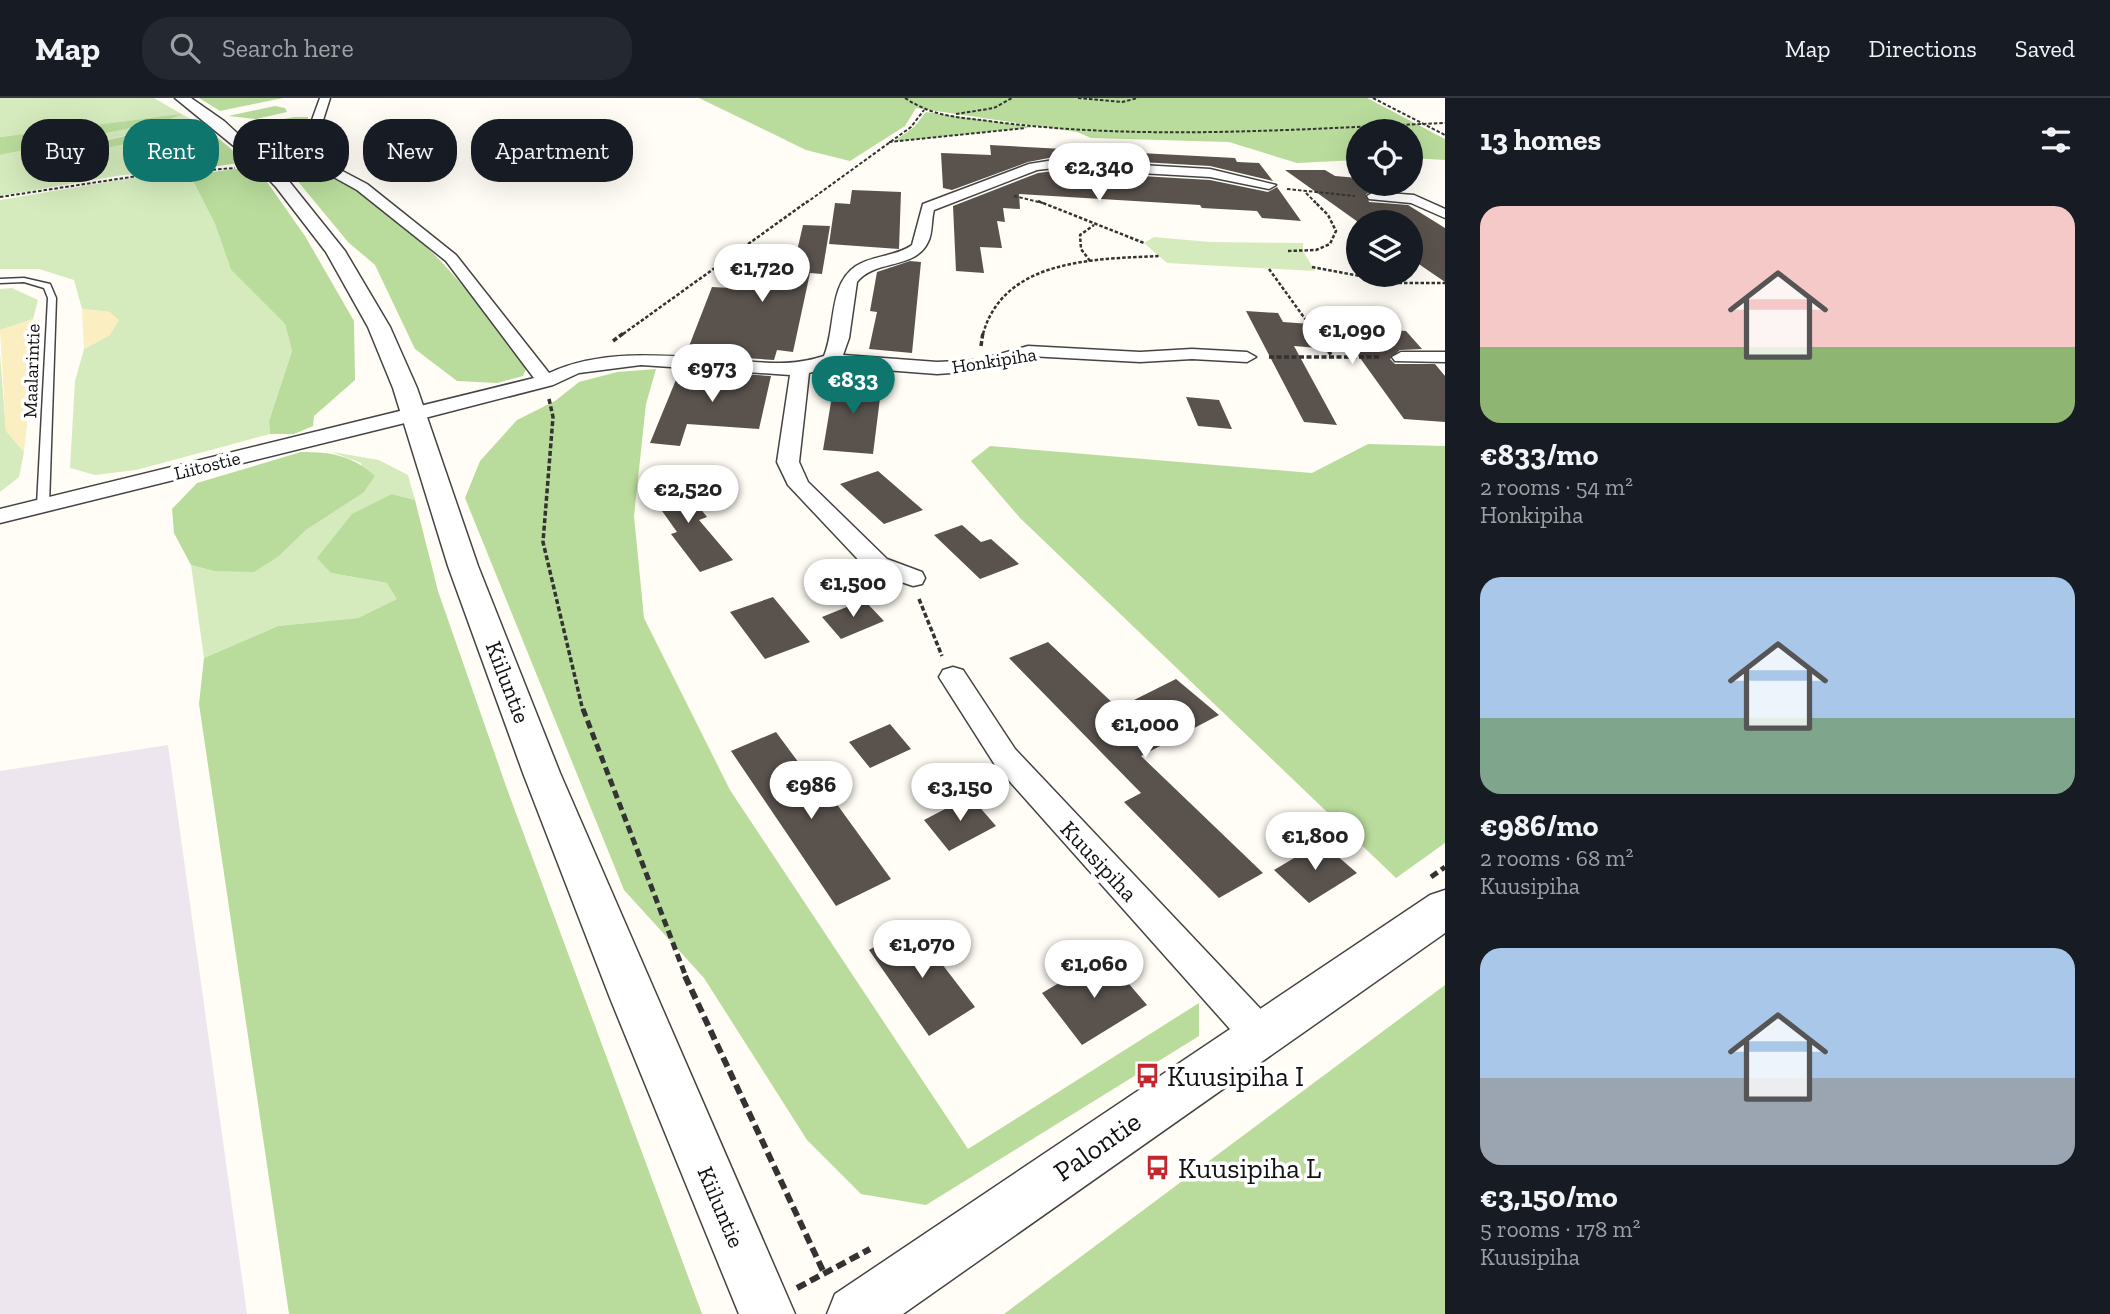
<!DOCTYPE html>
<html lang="en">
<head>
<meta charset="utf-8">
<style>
	body { margin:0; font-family:"Zilla Slab",serif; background:#242831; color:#f1f3f6; height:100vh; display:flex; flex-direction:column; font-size:26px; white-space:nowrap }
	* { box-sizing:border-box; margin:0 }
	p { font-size:23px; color:#9ea1a6 }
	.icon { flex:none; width:38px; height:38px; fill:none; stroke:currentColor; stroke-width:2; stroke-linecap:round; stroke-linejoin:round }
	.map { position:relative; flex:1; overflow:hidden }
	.details { display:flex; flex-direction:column; background:#171b24; width:665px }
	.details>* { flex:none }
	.guide { position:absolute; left:21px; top:21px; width:665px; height:63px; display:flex; gap:14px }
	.fabs { position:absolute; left:1346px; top:21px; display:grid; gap:14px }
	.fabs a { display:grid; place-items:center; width:77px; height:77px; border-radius:50%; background:#171b24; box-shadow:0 7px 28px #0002; font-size:35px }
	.price { position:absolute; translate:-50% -60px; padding:0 16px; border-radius:24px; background:#fff; color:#222; font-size:23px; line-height:46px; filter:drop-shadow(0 2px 4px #0008) }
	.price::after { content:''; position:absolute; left:50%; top:42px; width:21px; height:16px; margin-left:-10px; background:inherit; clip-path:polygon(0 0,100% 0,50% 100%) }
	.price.current { background:#0f766e; color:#fff }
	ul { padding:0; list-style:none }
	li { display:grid; align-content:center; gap:14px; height:371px; padding:0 35px }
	li span { display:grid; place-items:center; height:217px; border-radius:21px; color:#555 }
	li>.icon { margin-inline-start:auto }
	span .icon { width:126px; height:126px; fill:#fffc; stroke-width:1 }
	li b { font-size:30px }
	h2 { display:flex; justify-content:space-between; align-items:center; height:84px; padding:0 35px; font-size:30px }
	.pill { padding:0 24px; border-radius:28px; background:#171b24; box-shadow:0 7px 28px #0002; font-size:24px; line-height:63px }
	.pill.current { background:#0f766e; color:#fff }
	header { display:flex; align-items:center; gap:42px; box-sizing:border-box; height:98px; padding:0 35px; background:#171b24; border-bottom:2px solid #363941 }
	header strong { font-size:33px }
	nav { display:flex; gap:38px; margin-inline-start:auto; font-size:24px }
	.search { width:490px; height:63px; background:#242831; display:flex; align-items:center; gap:18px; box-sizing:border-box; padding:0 24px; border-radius:28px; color:#9ea1a6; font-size:26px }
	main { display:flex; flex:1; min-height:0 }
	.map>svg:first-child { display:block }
</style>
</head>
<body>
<header>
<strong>Map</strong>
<div class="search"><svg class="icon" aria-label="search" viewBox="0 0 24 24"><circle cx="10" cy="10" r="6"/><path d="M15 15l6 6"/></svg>Search here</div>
<nav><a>Map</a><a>Directions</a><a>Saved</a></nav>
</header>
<main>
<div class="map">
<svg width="1445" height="1216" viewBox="0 0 1445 1216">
	<rect width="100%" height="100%" fill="#fffdf5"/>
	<path fill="#eee6ef" d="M168,647L247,1216H0V673Z"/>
	<path fill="#d5ebbd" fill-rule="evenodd" d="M0,0H154L209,32L180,36L161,44L190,72L122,77L0,98V57L165,23L178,17L0,39ZM182,28L175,34L71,51L134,35Z
		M196,74L190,77L215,126L231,172L285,226L292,253L269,323L270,336L136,372L95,377L70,370L75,283L84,251L110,237V214L82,211L74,182L39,171H0V102L143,78Z
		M1154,139L1210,144L1303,145V153L1315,173L1167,165L1144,145Z
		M12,190L38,202L33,221L0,232V191Z
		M0,256L6,333L24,354L19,379L0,394Z
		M332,354L379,362L408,377L415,402L392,396L331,475L387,485L398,501L358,520L278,528L204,560L191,467L214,473L279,458L306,432L363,395L361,365Z"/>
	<path fill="#b9dc9c" d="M199,0H283L220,13Z
		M699,0H1367L1445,41V62L1411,60L1410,33H1358V62L1297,65L1229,44L1091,40L1077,34L916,10L905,28L850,63L806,52Z
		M275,8L285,10L287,14L256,21L228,18Z
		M926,14L1035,29L893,44L914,29Z
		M182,16L165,23L0,57V39Z
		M294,19H308C306,38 294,62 269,51C260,47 251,36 243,29Z
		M175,26L183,28L175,34C146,39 97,57 70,51Z
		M209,32L246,64L190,72L160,43Z
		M302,63C314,65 323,74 335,80C419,125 470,195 527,269L523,278L497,285L457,283L415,251L375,167L348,144L286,69Z
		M250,69L267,84L305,138L354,223L355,282L314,318L313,328L294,336H270L269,323L292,253L285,226L231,172L215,126L190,77Z
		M656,271L646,306L634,418L644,520L730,692L968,1051L1199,905V938L926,1107L861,1096L807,1042L704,880L624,792L465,400L480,363L517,322L555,303L579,284L617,274Z
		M1368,346L1445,348V745L1396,780L1020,420L971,363L990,348L1312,375Z
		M301,354C331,354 352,357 375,378L363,395L306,432L279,458L254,474L214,473L191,467L174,435L172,411L197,385Z
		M392,396L415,402L438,493L507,691L702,1216H289L199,606L204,560L278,528L358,520L397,501L387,485L331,475L317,460L352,416Z
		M1445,887V1216H1004Z"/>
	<path fill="#fbeec1" d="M82,211L110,214L119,222L110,237L84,251Z
		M33,221L36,243L24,354L6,333L0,232Z"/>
	<path fill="#5a524d" d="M990,47L1235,60L1237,64L1259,65L1273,83L1210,68L1054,59L1028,64L952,92L943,90L941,55L991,57Z
		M1285,72H1325L1335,78L1358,80V86H1372L1382,92L1366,96L1369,104L1408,107L1445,130V184L1410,160V123L1358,124Z
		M1054,73L1210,82L1268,94L1277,89L1301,123L1262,120L1257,113L1202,110L1200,107L1019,96L1020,111L1003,110L1005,124L997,123L1002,150L980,149L984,175L956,173L953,108L1038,75Z
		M852,92L901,94L899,151L829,146L835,105L850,106Z
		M803,127L830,128L822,176L810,175L793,254L777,252L774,262L686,256L712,189L748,191L763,150L797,153Z
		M910,163L921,164L912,255L869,251L877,214L870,213L877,174Z
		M1246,213L1278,215L1283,224L1406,233L1422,251L1400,252L1390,261L1395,266H1435L1445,278V324L1404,321L1355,253L1294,248L1337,327L1304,324Z
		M680,272L771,278L759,331L687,326L680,348L650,345Z
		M835,280L882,284L873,356L823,352Z
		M1186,299L1219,302L1232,331L1198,328Z
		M878,373L923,412L884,426L840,386Z
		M676,380L707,419L699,422L733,462L700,474L671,436L677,434L645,389Z
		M962,427L981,444L991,441L1019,466L980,481L934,437Z
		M773,499L810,544L765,561L730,514Z
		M864,502L884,523L841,541L822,519Z
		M1048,544L1118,610L1176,581L1219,617L1141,658L1263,775L1219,800L1124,704L1141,695L1009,560Z
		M890,626L911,651L870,670L849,644Z
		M776,634L830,707L836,705L891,781L836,808L731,653Z
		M970,698L996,728L949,753L924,722Z
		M1321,744L1357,775L1309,805L1274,772Z
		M912,827L975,909L929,938L869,852Z
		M1105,858L1147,907L1082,947L1042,895Z"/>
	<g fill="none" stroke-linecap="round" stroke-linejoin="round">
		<defs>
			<path id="service" d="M24,180L50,186L56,200L49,407L43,410L37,407L48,200L44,190L24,184L0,185V181Z"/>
			<path id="minor" d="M320,0H330L312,57L367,86L456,157L549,275C608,248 677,259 740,263C772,265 793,268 824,258C836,231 828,186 856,168C873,157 895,159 912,147L923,106L1029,66L1054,62L1210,71L1276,87L1269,91L1210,79L1054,70L1037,72L934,112C931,122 933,135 928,144C915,172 875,161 857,184L849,240L843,257L937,264L979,262L1028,248L1140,254L1192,251L1247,254L1256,259L1247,264L1192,261L1140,264L1029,258L980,273L937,276L833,268L809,275L799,364L808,384L887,461L922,474L925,480L922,486L913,488L869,473L788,387L777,364L790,277L641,267L579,275L553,287L421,321L0,425V411L534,280L446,163L357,92L303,62L262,68V62L300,55Z
				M1374,94L1414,97L1445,111V120L1411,105L1369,101L1367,98Z
				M1401,254H1445V264L1395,263L1392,259Z
				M953,569L963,572L1015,651L1272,923L1278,936L1272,949L1259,955L1246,949L995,667L939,579L943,572Z"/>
			<path id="tertiary" d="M175,0H191L224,23L288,82L345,153L390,229L417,290L478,468L560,675L795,1216H739L610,900L523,675L448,468L393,290L368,229L326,154L276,89L246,58Z
				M1445,792V835L903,1216H827L835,1196L1430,797Z"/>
		</defs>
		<use href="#service" stroke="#444" stroke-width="3"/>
		<use href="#minor" stroke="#444" stroke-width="3"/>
		<use href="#tertiary" stroke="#444" stroke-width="3"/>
		<path stroke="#333" stroke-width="2" stroke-dasharray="3.5 2" stroke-linecap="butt" d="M905,0C935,20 961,19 996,24C1144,43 1297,31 1445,25
			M1078,0L1122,4L1138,0
			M1373,0L1445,37
			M956,16L994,10L1012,0
			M889,44L1026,30
			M1287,91L1355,98
			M1306,95L1316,105
			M1014,98L1043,105
			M0,99L144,77L235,70
			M806,105L911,29L924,12"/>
		<path stroke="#333" stroke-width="2.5" stroke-dasharray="3.5 2" stroke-linecap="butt" d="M1038,103L1144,145
			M1288,153L1316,152L1330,146L1336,133L1328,117L1314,103
			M1090,163L1081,151L1080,137L1094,127
			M1312,169L1397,185H1445
			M1269,171L1316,236
			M623,236L808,103
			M983,236C1004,160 1097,161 1160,158"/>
		<path stroke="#333" stroke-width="3.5" stroke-dasharray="5 2.5" stroke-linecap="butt" d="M1315,234L1332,258
			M613,243L625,234
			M981,248L983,234
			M1269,259H1380
			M549,301L553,319L543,444L583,613
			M919,501L942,558"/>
		<path stroke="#333" stroke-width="5" stroke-dasharray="8 4.5" stroke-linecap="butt" d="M583,611L686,879
			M1431,779L1445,769"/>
		<path stroke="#333" stroke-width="6" stroke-dasharray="10 5" stroke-linecap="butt" d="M685,878L824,1175
			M797,1190L870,1151"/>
		<use href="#service" fill="#fff" fill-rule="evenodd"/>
		<use href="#minor" fill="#fff" fill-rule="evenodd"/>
		<use href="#tertiary" fill="#fff" fill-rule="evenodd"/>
	</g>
	<defs>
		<symbol id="bus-bare" viewBox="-9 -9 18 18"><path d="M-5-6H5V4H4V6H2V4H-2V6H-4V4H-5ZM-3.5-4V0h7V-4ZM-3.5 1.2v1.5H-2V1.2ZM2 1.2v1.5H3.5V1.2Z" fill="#c4262e" stroke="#fff" stroke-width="2.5" paint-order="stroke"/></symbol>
	</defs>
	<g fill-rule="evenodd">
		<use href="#bus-bare" x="1130" y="960" width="35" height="35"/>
		<use href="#bus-bare" x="1140" y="1052" width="35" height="35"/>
	</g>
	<g text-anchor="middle" stroke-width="7" stroke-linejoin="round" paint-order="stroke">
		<g font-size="19" fill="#111" stroke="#fff">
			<text transform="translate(994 262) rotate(-9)" y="7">Honkipiha</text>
			<text transform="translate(31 273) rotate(-88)" y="7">Maalarintie</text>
			<text transform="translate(207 367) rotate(-14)" y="7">Liitostie</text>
		</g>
		<g font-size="23" fill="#111" stroke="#fff">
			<text transform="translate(508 584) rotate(69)" y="8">Kiiluntie</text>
			<text transform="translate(1099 763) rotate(47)" y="8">Kuusipiha</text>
			<text transform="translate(721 1109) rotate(67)" y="8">Kiiluntie</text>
		</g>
		<g font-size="28" fill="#111" stroke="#fff" text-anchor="start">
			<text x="1167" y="988">Kuusipiha I</text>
			<text x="1178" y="1080">Kuusipiha L</text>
		</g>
		<g font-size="28" fill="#111" stroke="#fff">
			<text transform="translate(1097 1048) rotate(-35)" y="10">Palontie</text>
		</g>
	</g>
</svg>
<div class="fabs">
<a><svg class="icon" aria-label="locate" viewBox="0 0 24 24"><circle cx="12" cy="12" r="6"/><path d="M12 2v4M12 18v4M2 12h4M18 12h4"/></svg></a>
<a><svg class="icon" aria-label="layers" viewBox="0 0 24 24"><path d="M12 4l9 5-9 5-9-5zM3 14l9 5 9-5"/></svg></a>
</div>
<b class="price" style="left:1099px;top:105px">€2,340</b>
<b class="price" style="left:762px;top:206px">€1,720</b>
<b class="price" style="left:1352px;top:268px">€1,090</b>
<b class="price" style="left:712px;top:306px">€973</b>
<b class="price current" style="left:853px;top:318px">€833</b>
<b class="price" style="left:688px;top:427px">€2,520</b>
<b class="price" style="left:853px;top:521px">€1,500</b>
<b class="price" style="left:1145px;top:662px">€1,000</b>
<b class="price" style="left:811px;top:723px">€986</b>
<b class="price" style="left:960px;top:725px">€3,150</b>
<b class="price" style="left:1315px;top:774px">€1,800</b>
<b class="price" style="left:922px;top:882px">€1,070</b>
<b class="price" style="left:1094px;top:902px">€1,060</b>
<div class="guide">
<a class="pill">Buy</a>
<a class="pill current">Rent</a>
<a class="pill">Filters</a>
<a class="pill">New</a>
<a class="pill">Apartment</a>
</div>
</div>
<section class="details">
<h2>13 homes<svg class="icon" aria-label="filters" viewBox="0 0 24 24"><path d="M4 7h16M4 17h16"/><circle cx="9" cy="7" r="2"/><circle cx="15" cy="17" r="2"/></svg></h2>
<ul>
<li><span style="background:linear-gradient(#f6c9c9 65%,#8fb573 0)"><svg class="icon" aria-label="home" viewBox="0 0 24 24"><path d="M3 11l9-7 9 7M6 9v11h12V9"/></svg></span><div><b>€833/mo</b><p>2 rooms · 54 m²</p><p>Honkipiha</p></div></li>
<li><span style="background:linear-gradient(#a9c7e8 65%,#7fa58c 0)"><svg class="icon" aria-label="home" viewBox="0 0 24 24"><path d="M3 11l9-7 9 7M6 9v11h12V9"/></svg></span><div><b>€986/mo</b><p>2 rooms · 68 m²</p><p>Kuusipiha</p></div></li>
<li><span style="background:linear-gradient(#a9c7e8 60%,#9aa5b1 0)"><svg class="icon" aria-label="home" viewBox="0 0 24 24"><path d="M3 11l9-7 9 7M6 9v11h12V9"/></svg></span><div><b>€3,150/mo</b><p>5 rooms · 178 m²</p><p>Kuusipiha</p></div></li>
</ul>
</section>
</main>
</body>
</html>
